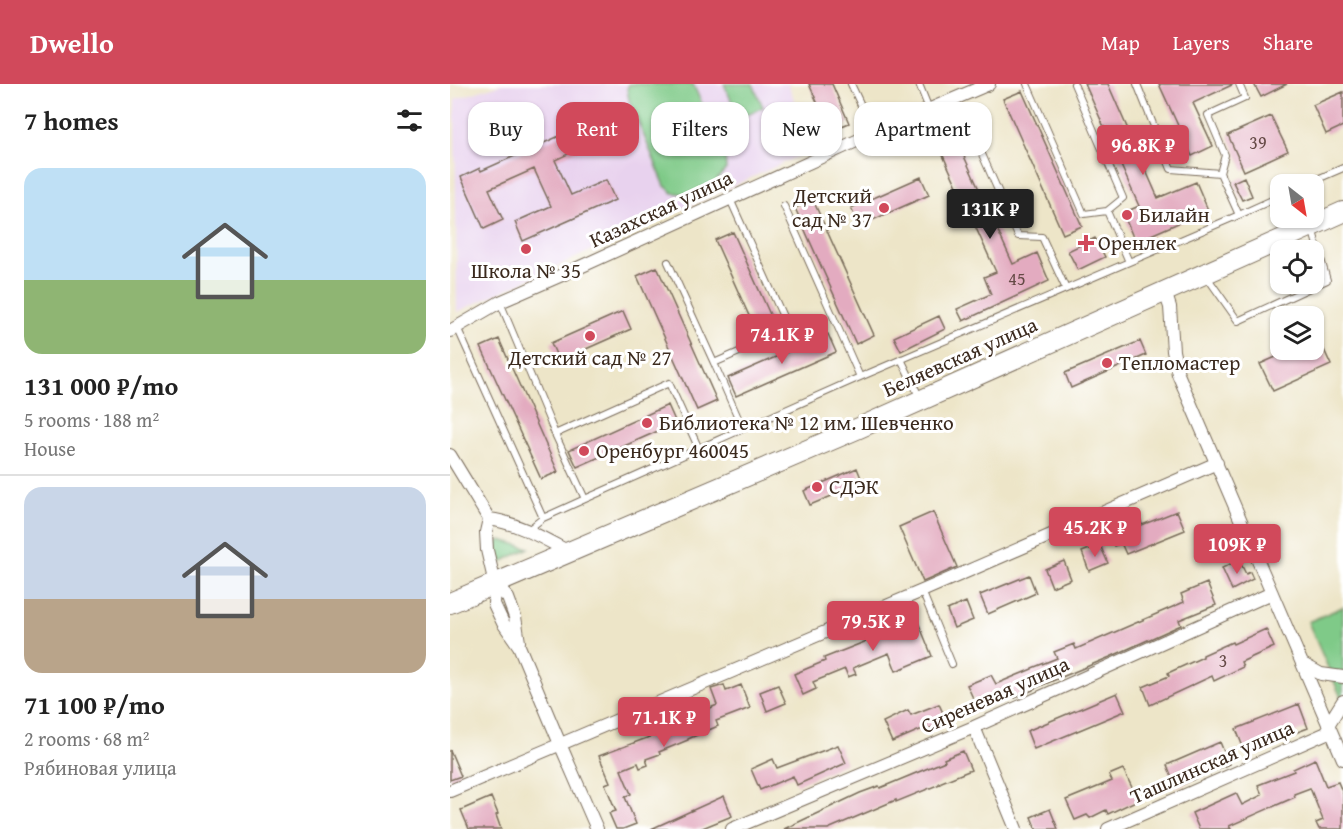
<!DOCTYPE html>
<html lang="en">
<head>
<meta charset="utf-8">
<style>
	body { margin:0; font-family:"Gentium Book Plus",serif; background:#f2f2f2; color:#222; height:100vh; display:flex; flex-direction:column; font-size:22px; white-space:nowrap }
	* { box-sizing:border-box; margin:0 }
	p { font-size:20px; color:#767676 }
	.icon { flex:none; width:33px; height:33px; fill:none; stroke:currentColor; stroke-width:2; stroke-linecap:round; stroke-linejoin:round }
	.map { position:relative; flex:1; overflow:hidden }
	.sheet { display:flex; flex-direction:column; background:#fff; width:450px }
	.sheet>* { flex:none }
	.guide { position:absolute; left:18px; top:18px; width:570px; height:54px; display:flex; gap:12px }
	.needle { width:39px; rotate:149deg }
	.fabs { position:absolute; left:820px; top:90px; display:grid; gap:12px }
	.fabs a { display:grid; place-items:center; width:54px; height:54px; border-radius:12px; background:#fff; box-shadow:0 2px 4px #0004; font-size:30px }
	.price { position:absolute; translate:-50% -51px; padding:0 14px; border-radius:6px; background:#d1495b; color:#fff; font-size:20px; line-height:39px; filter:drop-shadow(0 2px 3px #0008) }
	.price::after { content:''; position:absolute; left:50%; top:36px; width:18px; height:14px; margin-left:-9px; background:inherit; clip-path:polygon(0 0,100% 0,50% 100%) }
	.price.selected { background:#222; color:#fff }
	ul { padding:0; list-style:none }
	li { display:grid; align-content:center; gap:12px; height:318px; padding:0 24px }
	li+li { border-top:2px solid #e0e0e0 }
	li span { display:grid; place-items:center; height:186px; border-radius:18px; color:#555 }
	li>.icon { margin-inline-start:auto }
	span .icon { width:108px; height:108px; fill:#fffc; stroke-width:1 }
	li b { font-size:26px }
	h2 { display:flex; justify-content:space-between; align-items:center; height:72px; padding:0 24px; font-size:26px }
	.tag { padding:0 21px; border-radius:18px; background:#fff; box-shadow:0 2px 4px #0004; font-size:21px; line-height:54px }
	.tag.selected { background:#d1495b; color:#fff }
	header { display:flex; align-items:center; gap:36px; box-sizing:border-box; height:84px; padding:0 30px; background:#d1495b; color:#fff }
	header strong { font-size:28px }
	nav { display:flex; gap:33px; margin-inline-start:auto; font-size:21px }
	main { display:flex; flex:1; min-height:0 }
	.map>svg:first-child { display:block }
</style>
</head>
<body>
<header>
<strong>Dwello</strong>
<nav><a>Map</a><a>Layers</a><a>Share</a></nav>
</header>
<main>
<section class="sheet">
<h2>7 homes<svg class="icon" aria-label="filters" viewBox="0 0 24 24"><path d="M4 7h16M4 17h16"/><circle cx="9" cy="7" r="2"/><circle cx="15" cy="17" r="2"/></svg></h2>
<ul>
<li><span style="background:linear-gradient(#bfe0f5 60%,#8fb573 0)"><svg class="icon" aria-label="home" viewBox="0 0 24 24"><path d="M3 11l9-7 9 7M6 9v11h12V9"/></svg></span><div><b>131 000 ₽/mo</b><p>5 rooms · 188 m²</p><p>House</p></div></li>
<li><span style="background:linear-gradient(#c9d6e8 60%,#b9a48a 0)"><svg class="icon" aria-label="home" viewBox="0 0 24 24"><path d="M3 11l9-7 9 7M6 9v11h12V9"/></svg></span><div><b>71 100 ₽/mo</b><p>2 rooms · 68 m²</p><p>Рябиновая улица</p></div></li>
</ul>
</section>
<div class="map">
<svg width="893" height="745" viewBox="0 0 893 745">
	<rect width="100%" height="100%" fill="#fff"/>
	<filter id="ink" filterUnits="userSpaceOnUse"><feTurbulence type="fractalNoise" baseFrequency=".0167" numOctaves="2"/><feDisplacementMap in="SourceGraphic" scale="12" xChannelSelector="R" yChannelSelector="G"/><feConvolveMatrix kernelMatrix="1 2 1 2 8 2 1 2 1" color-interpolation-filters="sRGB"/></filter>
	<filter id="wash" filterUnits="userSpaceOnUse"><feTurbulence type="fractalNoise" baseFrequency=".008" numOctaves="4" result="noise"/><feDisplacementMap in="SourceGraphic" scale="24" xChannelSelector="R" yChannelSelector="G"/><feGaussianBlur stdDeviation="1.35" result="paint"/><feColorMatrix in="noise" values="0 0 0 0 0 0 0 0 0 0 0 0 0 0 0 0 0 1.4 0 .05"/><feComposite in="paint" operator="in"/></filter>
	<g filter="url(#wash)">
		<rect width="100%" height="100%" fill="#ede5c8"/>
		<path fill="#e8d2ee" d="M52,0H338L364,65L7,228L5,15Z"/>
		<path fill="#7fca88" stroke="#5d7a53" stroke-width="1.5" d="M179,0H243L275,71L276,85L265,98L237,110L223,109L215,102L179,16L177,5Z
			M274,0H303L313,23L289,34Z
			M51,456L79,464L51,478L45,472V461Z
			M893,523V618L858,538Z"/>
		<g id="blocks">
			<path fill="#e3abc0" d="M359,0H382L399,39L380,47Z
				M635,0H658L708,114L746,98L758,126L685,158L673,129L689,122Z
				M709,0H784L743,19L763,62L742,72Z
				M804,0H837L811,13Z
				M572,7L632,142L613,150L553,15Z
				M893,8V42L876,50L863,21Z
				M821,32L838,67L794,87L778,51Z
				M134,41L142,59L105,76L121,111L156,96L165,116L73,157L65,138L101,122L84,85L39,105L53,136L34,145L11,93L30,84L31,87Z
				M503,48L563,180L587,169L599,197L513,237L507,225L541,210L534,193L546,188L486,56Z
				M471,93L479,111L409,142L401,124Z
				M794,93L802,112L792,116L783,98Z
				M363,116L424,251L406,260L345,124Z
				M283,148L327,246L309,254L265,156Z
				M645,154L655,173L628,186L618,167Z
				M207,183L267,317L247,326L187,192Z
				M173,227L181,245L109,277L101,259Z
				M489,232L495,245L451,267L444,253Z
				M864,244L881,281L823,307L810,280L842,266H864Z
				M378,250L386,268L286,312L278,294Z
				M49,255L108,388L91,395L31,263Z
				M690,257L696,271L621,304L615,289Z
				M218,321L226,339L127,383L119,366Z
				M407,384L413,399L360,421L354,407Z
				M727,427L735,446L676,470L671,459L664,462L661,454L683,445L680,438L690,434L692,441Z
				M483,428L507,483L473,498L449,443Z
				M650,461L658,479L639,487L632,468Z
				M789,476L796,490L800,488L803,495L782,506L772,484Z
				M614,477L621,495L602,503L595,485Z
				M579,491L586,509L538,530L530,511Z
				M757,499L766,521L729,536L731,541L660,573L583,605V606L565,614L563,610L528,625L517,601L541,591L546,600L582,585V584L607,574L604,568L624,560L626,565L734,518L731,510Z
				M516,518L523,536L504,544L497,526Z
				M464,528L482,572L446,587L439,569L403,584L406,590L398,593L395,585L363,598L366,605L353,611L344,590L375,577L374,574L432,551L428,542Z
				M816,545L824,563L791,578L793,583L764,597L762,592L700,621L693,603L719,592L718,589L753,573V571L782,558L783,560Z
				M274,601L276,607L291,601L300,624L266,637L268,642L238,655V656L209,668L210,670L196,675L198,681L190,684L188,679L171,686L181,710L175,713L186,740L173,745H166L159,729L166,727L155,700L160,698L149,672L213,648V645L267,621L261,605Z
				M328,601L336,619L317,627L310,608Z
				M667,609L675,627L584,665L577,647Z
				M489,620L497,638L478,645L477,643L442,658L433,638L458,626L461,631Z
				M849,620L858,644L795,668L786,645Z
				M770,658L779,680L726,703L717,681Z
				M388,661L396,679L347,701L343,692L310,706L301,685L323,675L327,684Z
				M0,666L11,692L0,696Z
				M513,667L521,686L489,699L490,700L446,718V716L378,745H334L410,709L429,702L430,704L495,677L494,675Z
				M865,675L876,702L888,698L893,710V745H869L866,739L873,736L860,704L844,710L845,713L779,742L781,745H749L742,729L786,709L792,721L812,711L808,701L844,687L843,685Z
				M673,685L688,716L658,730L656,726L640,734L637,731L625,736L616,716L662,697L659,691Z
				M274,712L282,732L250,745H201Z
				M41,713L48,730L46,731L51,745H19L11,726Z
				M600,725L608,745H586L581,733Z"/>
		</g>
	</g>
	<g filter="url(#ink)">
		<use href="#blocks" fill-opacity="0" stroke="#796b5a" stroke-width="1.5"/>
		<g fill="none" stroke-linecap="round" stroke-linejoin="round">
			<defs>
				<path id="lane" d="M401,0L424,49
					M469,0L479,25
					M577,0L634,130L657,127
					M624,0L673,114L657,127L679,178
					M687,0L721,85L770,89
					M789,0L795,14L758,31L775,71L770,89L789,131
					M520,43L568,152L592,153L616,205
					M856,100L893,84
					M280,115L339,246L264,279L293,345
					M334,122L410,293
					M840,134L846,147
					M218,178L264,279
					M757,193L788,237L877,196L862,144
					M50,218L105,350L135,415
					M7,243L93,434
					M451,275L469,312
					M105,350L219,299L249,365
					M78,446L93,434L135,415L410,293L789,131L831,112
					M472,507L502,580"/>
				<path id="street" d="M715,208L720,223L723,267L728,290L893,675
					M0,247L50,218L130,183L424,49L539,0
					M0,371L39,435L36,448L37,466L45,500L44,520L53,539L69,562L110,660L147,745
					M39,435C68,439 93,454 119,468
					M45,500L58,514L65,533L69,558
					M853,580L871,590L893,593
					M878,641L893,617
					M524,643L566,745
					M0,707L472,507L767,379
					M282,745L524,643L822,509
					M658,745L881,647"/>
				<path id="primary" d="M0,519L409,344L893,128"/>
			</defs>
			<use href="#lane" stroke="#796b5a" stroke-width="8"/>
			<use href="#street" stroke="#796b5a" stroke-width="14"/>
			<use href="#primary" stroke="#796b5a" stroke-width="22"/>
			<use href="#lane" stroke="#fff" stroke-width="6"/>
			<use href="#street" stroke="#fff" stroke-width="12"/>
			<use href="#primary" stroke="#fff" stroke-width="20"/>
		</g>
	</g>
	<g fill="#d1495b" stroke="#fff" stroke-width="2">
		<circle cx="434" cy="124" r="6"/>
		<circle cx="677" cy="131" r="6"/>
		<path d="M633 150h6v6h6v6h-6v6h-6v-6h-6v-6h6z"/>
		<circle cx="76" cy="165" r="6"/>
		<circle cx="140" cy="252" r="6"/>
		<circle cx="657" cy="279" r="6"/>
		<circle cx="197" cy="339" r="6"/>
		<circle cx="134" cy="367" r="6"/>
		<circle cx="367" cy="403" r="6"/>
	</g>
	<g text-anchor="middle" stroke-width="6" stroke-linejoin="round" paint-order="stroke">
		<g font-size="18" fill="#654a46">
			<text x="808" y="65">39</text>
			<text x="567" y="201">45</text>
			<text x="773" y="583">3</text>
		</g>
		<g font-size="21" fill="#3b2a1e" stroke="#fff" text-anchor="start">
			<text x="422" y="119" text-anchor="end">Детский<tspan x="422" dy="24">сад № 37</tspan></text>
			<text x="689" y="138">Билайн</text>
			<text x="648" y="166">Оренлек</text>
			<text x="76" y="194" text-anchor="middle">Школа № 35</text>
			<text x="140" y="281" text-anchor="middle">Детский сад № 27</text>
			<text x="669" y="286">Тепломастер</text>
			<text x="209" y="346">Библиотека № 12 им. Шевченко</text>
			<text x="146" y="374">Оренбург 460045</text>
			<text x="379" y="410">СДЭК</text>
		</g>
		<g font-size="21" fill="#3b2a1e" stroke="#fff">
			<text transform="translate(211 125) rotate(-25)" y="7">Казахская улица</text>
			<text transform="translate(510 273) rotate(-24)" y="7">Беляевская улица</text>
			<text transform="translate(545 611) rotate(-24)" y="7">Сиреневая улица</text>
			<text transform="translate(762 678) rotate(-24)" y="7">Ташлинская улица</text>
		</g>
	</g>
</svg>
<div class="fabs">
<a><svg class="needle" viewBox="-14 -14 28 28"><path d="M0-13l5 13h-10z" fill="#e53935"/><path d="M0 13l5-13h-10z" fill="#767676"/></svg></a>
<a><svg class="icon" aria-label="locate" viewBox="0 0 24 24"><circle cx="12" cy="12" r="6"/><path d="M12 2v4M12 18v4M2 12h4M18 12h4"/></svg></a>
<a><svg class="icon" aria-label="layers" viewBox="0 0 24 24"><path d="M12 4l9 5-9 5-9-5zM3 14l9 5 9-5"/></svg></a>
</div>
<b class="price" style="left:693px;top:92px">96.8K ₽</b>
<b class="price selected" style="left:540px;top:156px">131K ₽</b>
<b class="price" style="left:332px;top:281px">74.1K ₽</b>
<b class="price" style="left:645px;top:474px">45.2K ₽</b>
<b class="price" style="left:787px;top:491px">109K ₽</b>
<b class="price" style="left:423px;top:568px">79.5K ₽</b>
<b class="price" style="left:214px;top:664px">71.1K ₽</b>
<div class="guide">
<a class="tag">Buy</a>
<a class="tag selected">Rent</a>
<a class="tag">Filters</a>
<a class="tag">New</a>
<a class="tag">Apartment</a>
</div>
</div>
</main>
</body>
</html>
